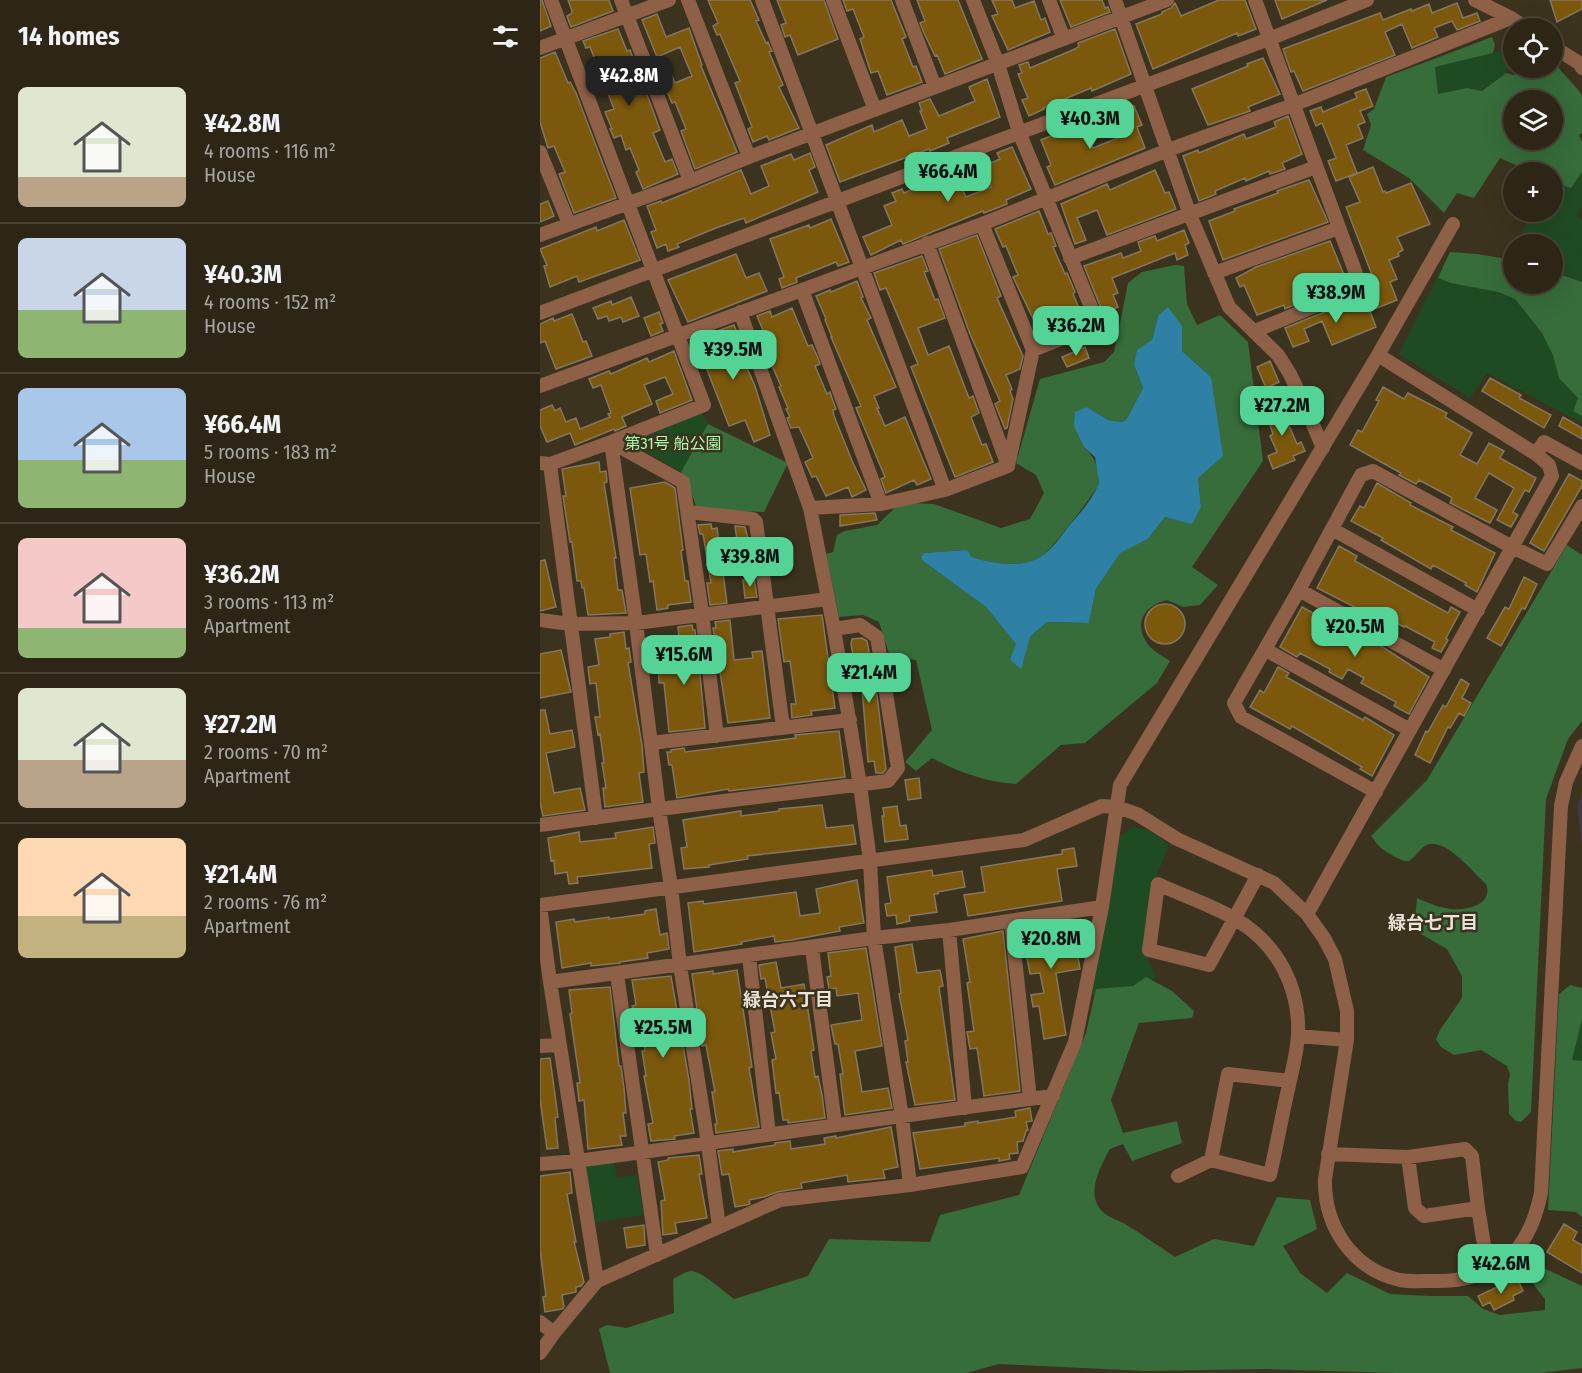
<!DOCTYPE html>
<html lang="en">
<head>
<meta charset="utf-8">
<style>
	body { margin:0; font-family:"Fira Sans Condensed","Noto Sans JP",sans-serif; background:#352e1f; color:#f1f3f6; height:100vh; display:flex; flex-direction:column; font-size:22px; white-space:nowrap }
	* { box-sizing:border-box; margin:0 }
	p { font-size:20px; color:#a7a5a1 }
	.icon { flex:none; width:33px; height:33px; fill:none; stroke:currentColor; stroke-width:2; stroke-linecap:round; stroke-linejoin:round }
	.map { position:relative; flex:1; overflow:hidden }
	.details { display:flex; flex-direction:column; background:#2d2616; width:540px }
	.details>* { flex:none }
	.buttons { position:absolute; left:963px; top:18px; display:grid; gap:12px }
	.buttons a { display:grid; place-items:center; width:60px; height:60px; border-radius:50%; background:#2d2616; box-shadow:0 6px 24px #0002,0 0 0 2px #484335; font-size:30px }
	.price { position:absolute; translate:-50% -51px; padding:0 14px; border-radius:12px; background:#54d396; color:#111; font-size:20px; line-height:39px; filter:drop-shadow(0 2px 3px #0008) }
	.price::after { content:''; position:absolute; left:50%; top:36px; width:18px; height:14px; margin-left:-9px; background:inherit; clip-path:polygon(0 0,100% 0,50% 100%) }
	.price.current { background:#222; color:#fff }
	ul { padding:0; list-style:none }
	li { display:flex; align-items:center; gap:18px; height:150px; padding:0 18px }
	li+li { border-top:2px solid #484335 }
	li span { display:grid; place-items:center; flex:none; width:168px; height:120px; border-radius:9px; color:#555 }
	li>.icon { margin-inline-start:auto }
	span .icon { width:72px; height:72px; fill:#fffc; stroke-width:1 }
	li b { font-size:26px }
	h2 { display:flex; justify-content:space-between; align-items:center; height:72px; padding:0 18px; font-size:26px }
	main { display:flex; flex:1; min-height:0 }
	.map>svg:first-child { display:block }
</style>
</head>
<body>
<main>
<section class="details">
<h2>14 homes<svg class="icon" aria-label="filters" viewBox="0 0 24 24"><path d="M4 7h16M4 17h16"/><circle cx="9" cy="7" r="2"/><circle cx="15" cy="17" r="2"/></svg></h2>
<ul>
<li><span style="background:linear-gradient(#dfe7d0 75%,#b9a48a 0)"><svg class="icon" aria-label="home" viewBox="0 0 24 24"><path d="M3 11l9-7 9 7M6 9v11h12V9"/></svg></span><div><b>¥42.8M</b><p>4 rooms · 116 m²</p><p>House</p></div></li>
<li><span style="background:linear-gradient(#c9d6e8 60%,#8fb573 0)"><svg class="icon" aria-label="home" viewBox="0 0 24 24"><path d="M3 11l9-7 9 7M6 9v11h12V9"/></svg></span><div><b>¥40.3M</b><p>4 rooms · 152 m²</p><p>House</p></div></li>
<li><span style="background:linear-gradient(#a9c7e8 60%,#8fb573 0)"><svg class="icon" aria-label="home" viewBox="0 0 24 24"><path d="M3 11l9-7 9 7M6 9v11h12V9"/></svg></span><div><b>¥66.4M</b><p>5 rooms · 183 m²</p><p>House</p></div></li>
<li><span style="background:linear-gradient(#f6c9c9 75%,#8fb573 0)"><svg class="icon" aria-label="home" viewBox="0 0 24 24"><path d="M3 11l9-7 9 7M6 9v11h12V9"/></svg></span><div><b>¥36.2M</b><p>3 rooms · 113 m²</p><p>Apartment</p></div></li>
<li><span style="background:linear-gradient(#dfe7d0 60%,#b9a48a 0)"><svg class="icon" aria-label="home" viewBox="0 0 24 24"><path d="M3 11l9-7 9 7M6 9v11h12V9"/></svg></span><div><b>¥27.2M</b><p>2 rooms · 70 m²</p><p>Apartment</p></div></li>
<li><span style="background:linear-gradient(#ffd9b3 65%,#c2b280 0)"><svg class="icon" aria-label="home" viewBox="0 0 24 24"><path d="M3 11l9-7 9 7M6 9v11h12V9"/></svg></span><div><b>¥21.4M</b><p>2 rooms · 76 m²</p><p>Apartment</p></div></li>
</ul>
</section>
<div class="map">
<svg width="1042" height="1373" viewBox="0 0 1042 1373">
	<rect width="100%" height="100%" fill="#3c331e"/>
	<path fill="#3f3848" d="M1042,793V847L1037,806Z"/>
	<path fill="#1f4b23" d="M973,48L966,73L942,91L927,88L898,94L895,67Z
		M1042,172V207L1037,217L1042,220V282L1013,272L1012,244H976L992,212H1012L1013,182L1031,188Z
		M910,252L937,254L974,284L1042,349V423L947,373L930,398L859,354Z
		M156,413L163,414L168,424L141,472L88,441Z
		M594,827L612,832L629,845L616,878L606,955L616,977C594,994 580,996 552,994L562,928L580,836Z
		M1042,1003V1079L1028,1059Z
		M74,1162L77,1178L97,1175L104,1215L52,1223L42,1167Z"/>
	<path fill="#376c3b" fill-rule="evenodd" d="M952,37L955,45L953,53L895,67L898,94L927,88L942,91L966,73L974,75L979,68H1012L1013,64H1015L1040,92L1042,97V133L1039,135L1042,142V172L1031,188L1013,182L1012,172H991L960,158L934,198L917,193L904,213L869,178L823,150L831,125L827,114L834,109L846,77ZM974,100H1012V140H974Z
		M910,252L937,254L973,260L974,284H1012L1013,272L1042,282V416L1033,411L1038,398L1019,378L1013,355L1002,333L975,299L958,292L911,283L898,278Z
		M635,265L644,266L647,304L657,325L680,315L708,342L723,461L652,567L678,585L660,605L643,607L627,600C603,606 592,625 610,647C615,652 624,657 630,661L617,683L545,743L521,745L476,784C446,782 418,772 392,758L376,771L365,762L392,730L376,660L350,657L339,622L323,615L299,617L286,554L293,552L297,535L305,531L337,525L357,506L370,503L394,504L461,528L490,519L504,493L496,475L476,463L500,379L564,362L574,352L588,283L602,272ZM618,316L642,326V351L671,377L658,478L661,507L625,517L608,539L580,552L556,589L549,623L507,622L490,637L476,644L446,607L383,561L381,557L385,553L427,550L432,557C453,564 484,569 503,555C509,551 514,543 519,538C533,521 546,504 558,486C561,471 555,457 544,447L547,407L568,420L582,422L586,420L603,388L594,365L612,340Z
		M168,424L248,463L224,512L157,509L147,480L141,472Z
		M1027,545L1042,555V721L1028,739L1006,799L991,1112L981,1122L976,1121L969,1114L968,1084L970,1075L967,1066L941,1050L914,1055L901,1047L896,1039L900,1030L922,998V976L907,949L874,930L877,898C886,902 895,906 905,908C920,912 955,907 946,884C934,873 912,846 895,844C882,842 878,856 869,861C864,863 844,851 840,847C836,844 834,839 831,836L887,780Z
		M606,977L632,991L654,1011L652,1018L599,1023L571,1100L583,1133L637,1121L642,1143L592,1161L583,1144L570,1149C560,1167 544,1196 564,1213C570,1218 578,1220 585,1224C602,1234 618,1246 635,1257L674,1239L714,1246L737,1197L770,1200L777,1229L743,1246L760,1273L787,1293L807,1273L850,1294L890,1296H928L943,1309L960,1315L1005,1310V1299L982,1270L993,1263L1042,1286V1368L1000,1373H854L725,1369L605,1371L459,1364L426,1373H70L59,1329L67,1325L86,1328L134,1313L133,1279C139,1276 146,1271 152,1271C163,1272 184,1292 194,1299L268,1276L289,1239L390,1242L400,1215L479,1195L546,1033L556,989L593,986Z
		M1030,985L1042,988V1019L1032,1060L1042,1061V1217L1036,1212L1008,1210L1019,994Z"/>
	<path fill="#2e81a5" d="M628,307L642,326V351L671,377L683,456L658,478L661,507L652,524L625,517L608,539L580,553L556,589L549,623L507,622L490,637L481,669L470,660L476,644L446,607L383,561L381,557L384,553L427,550L432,557C453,564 484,569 503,555C515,547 524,531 534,520C543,510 555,495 559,482L555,457L544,447L534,426L535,412L547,407L568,420L582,422L586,420L603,388L594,365L597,350L612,340L618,316Z"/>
	<path fill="#7c580d" stroke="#847660" stroke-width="1.5" d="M0,0H2L11,26L0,31Z
		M28,0H69L73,11L31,27L27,16L31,14L32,11Z
		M168,0H210L219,20L216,21L226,43L228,42L230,47L232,51L229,52L243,85L239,87L259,128L229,140L227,136L213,142L208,129L212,127L195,83L200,81L180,34L177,35L173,26L178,23Z
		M237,0H284L298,39L258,55L250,35L245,37L241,25L246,23Z
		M303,0H351L366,37L362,39L373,67L376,66L382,82L347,95L338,71L331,73L320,39L324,37L313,9L307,11Z
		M377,0H418L442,59L405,74L397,55L395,56L384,33L380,23L385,21Z
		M452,0H472L475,8L494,1L501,20L505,18L510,32L468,50L452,16L458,14Z
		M520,0H562L565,8L568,7L570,12L531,27Z
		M679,0H705L716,29L698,36L697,33L613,69L596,24L622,14V12L631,8L635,3L641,16Z
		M735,0H787L742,19Z
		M1010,0H1042V9L1017,22Z
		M917,3L923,18L937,13L940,21L917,30L912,21L894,28L898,37L872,48L862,24L845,32L855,55L763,91L754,71L751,72L743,49L840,13L843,20L871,9L872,11L889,4L892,13Z
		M117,14L126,37L149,28L162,65L161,66L197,152L155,169L141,131L146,129L135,102L132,103L116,66L126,62L135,83L152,76L140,47L117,57L102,20Z
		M78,29L87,51L90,50L112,108L120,130L113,133L125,162L132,159L138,174L103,189L96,172L99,170L90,148L86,150L81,135L74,138L70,129H72L65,112L74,109L67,91L63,93L57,77L52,80L47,69L57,65L50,47L46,48L43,41Z
		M575,29L591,74L552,91L551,88L503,108L504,109L489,116L482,100L488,98L478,74L482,73L479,65L488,62L490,68L535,49L539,46L538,43Z
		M15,52L28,83L30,82L36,93L76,198L34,213L19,174L25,172L14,146L8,148L0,122V58Z
		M723,58L740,94L708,107L710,111L668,125L652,89L708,66L707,64Z
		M447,79L460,117L407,138L409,143L390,151L389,149L300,182L286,145L332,125L334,132L362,120L369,136L387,129L380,111H382L379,103L390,99L399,116L435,101L429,87Z
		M826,89L833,106L820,111L825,122L818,125L823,138L806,145L817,173L796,181L788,161L796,158L782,123L776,126L770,111L781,107L783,112L817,98L815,93Z
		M594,106L602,125L597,127L605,148L515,185L507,167L511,165L501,140L513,135L514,138L543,126L553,148L588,134L581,118L586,116L583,111Z
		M748,116L762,154L742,163L745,169L730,174L729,171L706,181L705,178L675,191L676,194L659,201L643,156L658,150L659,153L704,134L706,139L736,127L734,122Z
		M472,147L491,189L466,200L467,204L444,213L443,211L363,244L361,240L331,255L323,237L352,225L344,206L356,201L352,193L362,189L364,193L414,171L426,197L451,187L442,167L460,159L457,153Z
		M270,153L275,167L269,170L278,192L206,223L204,218L176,228L137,244L139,247L128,251L126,244L117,248L111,232L116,230L107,206L121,201L122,203L201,170L211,194L229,186L221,166L251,154L254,160Z
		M833,167L843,192L845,191L846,193L871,183L890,224L857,237L863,250L858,253L859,256L849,260L857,279L850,282L857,300L837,308L827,277L832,275L806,207L820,202L809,177Z
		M615,170L625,193L629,192L636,209L567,235L557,210L537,218L546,240L535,244L521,204L567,184L570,190Z
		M769,180L788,222L683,260L669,221L695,211L694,209L738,193L737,191Z
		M8,201L14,216L0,222V204Z
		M499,211L508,234L511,233L516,246L513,247L525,274L527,273L535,292L533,294L544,320L502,337L473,277L478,275L466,246L463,247L455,229Z
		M291,219L309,262L298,266L296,262L256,278L257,282L242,288L239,279L244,277L230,239L269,225L270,228Z
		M84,220L100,260L39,282L37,276L10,287L4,266L7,265L0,249L56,227L57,231Z
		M644,230L649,243L645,245L648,255L637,260L635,253L572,278L578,293L573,295L578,307L563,313L544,266L581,253L583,258L601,251L598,242L615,236L617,241Z
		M437,235L461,296L457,298L483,356L480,369L466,375L472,389L470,391L473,399L467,428L465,429L455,404L460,401L430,334L399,249Z
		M790,241L807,282L745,309L744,305L717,315L704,285L700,287L696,278L716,267Z
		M196,254L206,278L219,273L227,291L148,322L128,280Z
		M382,256L388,271L384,272L395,300L398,299L405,318L378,328L388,355L409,346L429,398L433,396L439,413L431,417L442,445L446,444L453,462L415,477L371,367L378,364L346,288L340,290L334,273Z
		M317,281L323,297L321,298L331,318L327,320L356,387L334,396L339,408H337L345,426L365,417L391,479L377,485L374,480L346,493L341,479L345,477L316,408L321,406L291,337H292L285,320L286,319L276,296L290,290L291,292Z
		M91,297L99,316L83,322L81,317L69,321L67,316L58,319L53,308L71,301L72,305Z
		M814,300L817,307L827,303L836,327L792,345L782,321L764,329L769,341L753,347L745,328Z
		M252,308L268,346L272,345L278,358L280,364L275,366L287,394L290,392L292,398L296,409L293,410L294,416L313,463L326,490L312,497L308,487L286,496L276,476L272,477L265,462L273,458L259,427L251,428L247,418L250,417L246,409L248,408L239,387L241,386L220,339L226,337L217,316L230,311L232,317Z
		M119,312L123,323L120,324L123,331L111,336L104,318Z
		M32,314L43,342L46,341L52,356L16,369L5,341L0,343V324L13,318L14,321Z
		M194,325L201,343L197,345L215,386L230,435L214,442L205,420L189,426L155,339Z
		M545,347L549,358L527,367L522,357Z
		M134,351L152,400L120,413L116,401L133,394L125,377L104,385L112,404L82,417L86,426L75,431L74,429L35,445L30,433L7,442L0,426V410L12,405L15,411L20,408L26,422L36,418L40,429L70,417L68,414L71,413L61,385L53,388L49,379L69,371L71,374L107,358L109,362Z
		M730,361L739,382L726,388L717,367Z
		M950,378L981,395L979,398L1011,415L1004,428L942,391Z
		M843,387L864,399L868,393L907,413L905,417L932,433L920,455L937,464L949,443L964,451L960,458L996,478L989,492L985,490L973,512L978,515L971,527L957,520L974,488L949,473L935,498L957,510L950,523L910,503L912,498L909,496L879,480L876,484L859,475L861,473L810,445L818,430L822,432L839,401L836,400Z
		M739,402L757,444L761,442L765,451L753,456L755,460L733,469L728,456L737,452L730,436L733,434L724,408Z
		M1023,417L1042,428V439L1019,426Z
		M59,462L60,472L66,471L67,482L64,483L76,558H74L78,590H82L86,613L48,615L44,588H42L41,581H37L32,542H30L23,496H26L22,469Z
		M1029,474L1042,481V486L1004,551L990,543Z
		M125,482L135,488L143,550L141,551L145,581H148L151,602L128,605V608L117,610L113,581L110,582L106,554L100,555L90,488Z
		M837,483L871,503L870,505L913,527L911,530L955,553L937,592L925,585L926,583L893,565L891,569L841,540L843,538L811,521L820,506L824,508Z
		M335,513L337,520L300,526V515Z
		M171,524L172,529L177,528L187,603L170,605L167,583H171L163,534H160L158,525Z
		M195,526L205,527L210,546L198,548Z
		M799,546L817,556L815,561L879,597L908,613L911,607L920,612L906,638L908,640L901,652L892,648L895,642L865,626L864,627L840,614L838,619L777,588Z
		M5,560L16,607L0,611V561Z
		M984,577L997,584L985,609L982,608L961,646L947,638L965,607L969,609Z
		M214,578L217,597L205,598L203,580Z
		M605 624a20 20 0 1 1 40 0a20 20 0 1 1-40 0Z
		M762,607L810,633L811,631L838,644L889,677L869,714L854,706L856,702L821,683L824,678L808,669L802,679L789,672L790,669L760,653L757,657L740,647Z
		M282,615L295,708L271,711L272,715L252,718L251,704H256L250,661L244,662L238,619Z
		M190,620L194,660L213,658L212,652L222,651L230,718L188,723L173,628H176L175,622Z
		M152,625L153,630H155L156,640H153L156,663H159L165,728L129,732L124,683H119L118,664L141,662L138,627Z
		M84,632L86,649L89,648L91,662L88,663L102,745L104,772L99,773L103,802L65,807L63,788H66L62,763H64L60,734L58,735L55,717H60L56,683L50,684L48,667L59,665L55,639L70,637V634Z
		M322,638L327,641L337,695L346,769L343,773H336L334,761L328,762L323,700L322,690H319L311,644L312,639Z
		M21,650L31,692L0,698V654Z
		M738,667L749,673L746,677L823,720L825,717L854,735L832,776L820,769L822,767L752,726L750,729L710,707L720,690L724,693Z
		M921,679L929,684L922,698L931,703L924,716L919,713L910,728L908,727L890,763L875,755L886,731L888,732L903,705L906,707Z
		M0,710H5L10,734L32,730L35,747L6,753L14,793L40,788L45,810L3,816L0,803Z
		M299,731L305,777L189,791L188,789L137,798L132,765H129L127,752H131V750L144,748L145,752L256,738L255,735Z
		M379,778L381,798L368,800L365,780Z
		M282,805L286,828L313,825L316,844L207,856L208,859L169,865V867L144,869L141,848L147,847L143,820L201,811V816L239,811V809Z
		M357,806L360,826L366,825L368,839L345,842L342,816H344L343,808Z
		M113,827L115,843L109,844L112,868L37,877L38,883L29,884L27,872L15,874L14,860L11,861L8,838L39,832L40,842L76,838L75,833Z
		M534,848L537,866L517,869L522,901L428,916L424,895L445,892L441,867L522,854V850Z
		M392,870L393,876L422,871L425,887L398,892V894H394L397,912L369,916L370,921L357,924L356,915L347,916L345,904L351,903L347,877Z
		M317,880L324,923L299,927L300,931L252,940L235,942L234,936L201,942L202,944L154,952L148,903L163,901L164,904L256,892L260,916L280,913L276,889Z
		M116,909L120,935L127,933L129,949L107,953L108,958L80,962V963L51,966V963L22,968L16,922L34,919L35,922L69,917V919L105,914V911Z
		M523,924V926L537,924L539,939L535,940L540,969L516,973L526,1035L504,1039L499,1006L493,1007L491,995L504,993L500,973L490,974L486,953L484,954L482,939L489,938L488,928Z
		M463,931L480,1091L444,1096L437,1048L430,1049L427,1032L434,1031L427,983L430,982L423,939Z
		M372,944L377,973L400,970L403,986L399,987L415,1100L375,1105L366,1062H368L365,1041L368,1040L359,994L361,993L355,947Z
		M326,948L342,1046L315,1051L322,1092L348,1088L352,1108L305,1115L300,1074H303L298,1044H295L291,1025L322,1020L318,993L297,996L296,988L289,989L287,977L291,976L288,953Z
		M236,962L241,988L264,984L274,1050L271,1051L275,1077L278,1076L282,1095L285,1118L248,1123V1120H243L239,1092L236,1093L232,1060L236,1059L231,1033L235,1032L225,978L221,979L219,965Z
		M197,970L212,1067L209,1068L219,1127L176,1133L175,1124H177L172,1092H175L166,1045L162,1046L160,1033L164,1032L160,1009L157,1010L152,974L173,971V974Z
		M131,976L149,1080L152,1109H150L154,1133L134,1136L135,1139L111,1141L108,1124L113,1123L104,1076H106L102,1051H105L100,1021L93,1020L91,1010L93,1009L92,1006L96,1005L92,980Z
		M70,987L79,1066H81L84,1088L86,1113H83L86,1136H80L82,1145L48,1149L44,1100L39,1101L37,1083H40L30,1014L32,1013L29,990Z
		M10,1058L18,1117L15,1118L18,1148L7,1149L0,1099V1059Z
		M490,1108L492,1121L486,1122L488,1130L486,1131L483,1141L477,1142L478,1153L469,1154L470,1159L459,1161V1158L380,1169L373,1133L425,1126V1123L438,1121V1123L476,1117L475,1111Z
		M351,1127L358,1167L343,1170L345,1178L308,1182L307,1175L261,1183L262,1188L237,1192L224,1197L209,1200L210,1204L206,1205L195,1207L189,1174L182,1175L178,1151L193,1149V1152L235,1145V1143L250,1141L251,1149L285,1144L284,1138L296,1136V1138Z
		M159,1155L162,1174H159L167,1218L135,1223L137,1233L123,1235L121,1201L125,1200L118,1162L128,1160V1158Z
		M30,1172L32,1193L27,1194L36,1242H34L44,1282L41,1286L36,1287V1292L22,1295L24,1307L22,1309L5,1312L3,1297L6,1296L0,1250V1176Z
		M1024,1224L1037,1232L1033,1240L1042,1245V1273L1007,1252Z
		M104,1225L105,1245L87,1248L84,1228Z
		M978,1280L983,1291L973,1296L974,1300L954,1310L950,1302L943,1306L938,1296L970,1281L971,1283Z"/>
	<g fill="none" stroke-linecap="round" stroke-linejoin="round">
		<path stroke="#8e6048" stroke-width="14" d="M11,0L164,405L71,442L96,623L119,809L131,887L140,965L168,1144L179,1227
			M81,0L150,181
			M148,0L209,157
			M222,0L405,490
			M293,0L335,110
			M362,0L395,87
			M433,0L458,64L479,132L558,324L493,350L468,466L405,490L341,504L270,508L294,629L320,785L330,861L334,938L362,1117L370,1185L482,1167L535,1042L562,907L580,785L838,355
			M509,0L524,39
			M575,0L650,215L689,307L738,355L750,374L761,397L783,448
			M935,0L971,18L986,28
			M1012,46L1039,63L1042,68
			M0,48L129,0
			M0,152L29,224
			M442,224L493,350
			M0,235L150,181L209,157L627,0
			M387,243L468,466
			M530,258L776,167
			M674,273L799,228
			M262,290L341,504
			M200,312L270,508
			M0,313L729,39L827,0
			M715,331L821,287L715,0
			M0,386L442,224L628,150L753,105L971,18
			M996,454L1004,442L1042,463
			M0,463L10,464L71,442L143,482L162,613L177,736
			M10,464L56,818
			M148,512L213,519L216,522L243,727
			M792,529L938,610
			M759,590L904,670
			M0,620L30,624L96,623L288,599
			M726,650L870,730
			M111,743L310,720
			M836,792L701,717L694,703L759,590L821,475L833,471L972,547L1007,564L1042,506
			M0,825L119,809L348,781L358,768L337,637L320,625L294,629
			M0,905L484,840L562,806L577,807L597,814L637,839L734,883L767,914L784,938L795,959L807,1011V1040L785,1179C784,1226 812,1269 860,1280C871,1282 882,1281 892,1281C920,1282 953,1275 973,1254C989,1236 996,1216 1001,1193L1021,806L1026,782L1042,746
			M0,906L10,982
			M767,914L1012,476L1009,465L996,454L838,355L913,224
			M471,921L490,1099
			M409,930L425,1108
			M272,948L295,1124
			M209,956L229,1134
			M77,974L117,1255
			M758,1036L807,1040
			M0,1046L19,1045
			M788,1154L868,1157L925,1149L932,1156L938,1208L946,1257L953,1268
			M868,1157L875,1208L884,1216L938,1208
			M671,1160L688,1074L750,1081
			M0,1164L37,1161C196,1140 354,1116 513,1096
			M638,1176L671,1160L730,1175C736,1148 741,1121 747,1094C751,1075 757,1054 758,1035C760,987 738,945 697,920C672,905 643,896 618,884L609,950L669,965L718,875
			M57,1281L10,982L334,938L409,930L562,907
			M0,1322L14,1333
			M0,1353L14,1333L57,1281L240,1200L370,1185"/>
	</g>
	<g text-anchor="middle" stroke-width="5" stroke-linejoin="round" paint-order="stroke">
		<g font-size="16" fill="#aaf8ae" stroke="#3c331e">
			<text x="133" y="449">第31号 船公園</text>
		</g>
		<g font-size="18" font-weight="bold" fill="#e9e4d7" stroke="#3c331e">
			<text x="893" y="929">緑台七丁目</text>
			<text x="248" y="1006">緑台六丁目</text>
		</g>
	</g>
</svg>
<div class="buttons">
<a><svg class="icon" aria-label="locate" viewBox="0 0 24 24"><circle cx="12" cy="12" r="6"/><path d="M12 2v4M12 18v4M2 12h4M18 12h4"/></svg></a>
<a><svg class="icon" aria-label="layers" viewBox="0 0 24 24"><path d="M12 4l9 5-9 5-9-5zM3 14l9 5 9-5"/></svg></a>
<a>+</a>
<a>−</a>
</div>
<b class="price current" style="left:89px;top:107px">¥42.8M</b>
<b class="price" style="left:550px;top:150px">¥40.3M</b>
<b class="price" style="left:408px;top:203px">¥66.4M</b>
<b class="price" style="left:796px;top:324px">¥38.9M</b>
<b class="price" style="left:536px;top:357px">¥36.2M</b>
<b class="price" style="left:193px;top:381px">¥39.5M</b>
<b class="price" style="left:742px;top:437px">¥27.2M</b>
<b class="price" style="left:210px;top:588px">¥39.8M</b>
<b class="price" style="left:815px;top:658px">¥20.5M</b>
<b class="price" style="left:144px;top:686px">¥15.6M</b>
<b class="price" style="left:329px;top:704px">¥21.4M</b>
<b class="price" style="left:511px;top:970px">¥20.8M</b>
<b class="price" style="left:123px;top:1059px">¥25.5M</b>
<b class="price" style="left:961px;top:1295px">¥42.6M</b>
</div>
</main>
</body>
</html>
